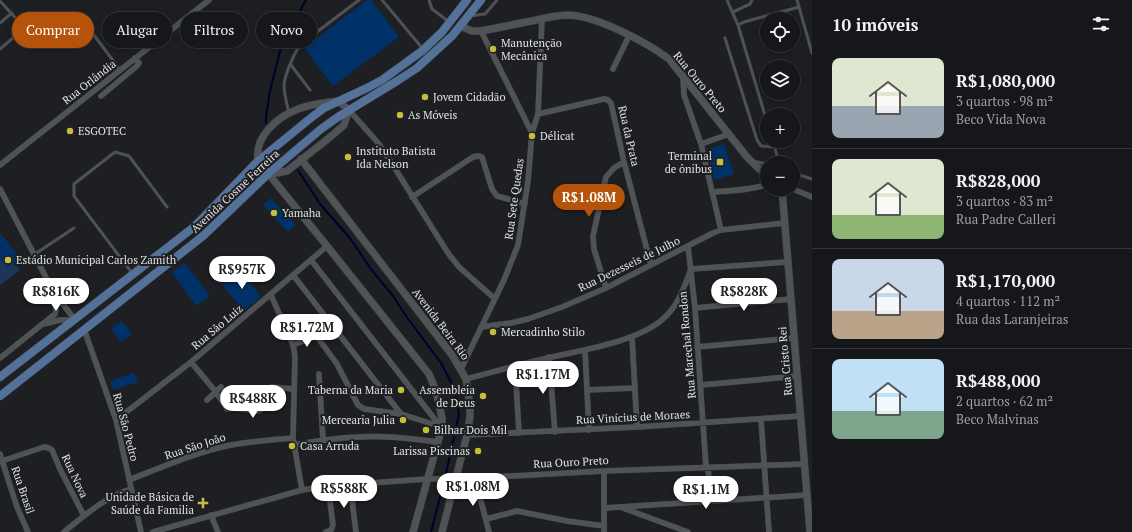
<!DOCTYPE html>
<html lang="pt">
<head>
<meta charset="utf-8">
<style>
	body { margin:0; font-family:"PT Serif",serif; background:#232427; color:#f1f3f6; height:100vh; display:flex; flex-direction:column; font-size:15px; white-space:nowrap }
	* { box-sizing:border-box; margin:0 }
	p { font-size:13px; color:#9e9fa2 }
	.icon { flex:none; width:22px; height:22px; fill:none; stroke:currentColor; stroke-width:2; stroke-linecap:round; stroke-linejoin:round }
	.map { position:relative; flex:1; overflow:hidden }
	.side { display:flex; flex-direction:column; background:#16171a; width:320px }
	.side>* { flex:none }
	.guide { position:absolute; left:12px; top:12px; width:380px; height:36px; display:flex; gap:8px }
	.tools { position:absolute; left:760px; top:12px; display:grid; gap:8px }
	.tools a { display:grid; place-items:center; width:40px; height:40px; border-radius:50%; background:#16171a; box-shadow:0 2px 10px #0003,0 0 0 1px #353639; font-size:20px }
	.price { position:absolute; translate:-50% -34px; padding:0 9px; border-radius:14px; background:#fff; color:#222; font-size:13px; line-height:26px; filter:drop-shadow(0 1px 2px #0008) }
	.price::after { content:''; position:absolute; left:50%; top:24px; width:12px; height:9px; margin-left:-6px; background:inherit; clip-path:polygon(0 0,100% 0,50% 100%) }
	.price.active { background:#b45309; color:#fff }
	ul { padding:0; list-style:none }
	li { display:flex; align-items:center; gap:12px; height:100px; padding:0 20px }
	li+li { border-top:1px solid #353639 }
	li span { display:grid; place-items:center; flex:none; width:112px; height:80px; border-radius:8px; color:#555 }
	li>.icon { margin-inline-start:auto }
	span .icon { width:48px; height:48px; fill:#fffc; stroke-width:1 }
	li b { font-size:17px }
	h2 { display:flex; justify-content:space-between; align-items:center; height:48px; padding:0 20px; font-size:17px }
	.tag { padding:0 14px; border-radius:18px; background:#16171a; box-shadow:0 2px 10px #0003,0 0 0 1px #353639; font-size:14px; line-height:36px }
	.tag.active { background:#b45309; color:#fff }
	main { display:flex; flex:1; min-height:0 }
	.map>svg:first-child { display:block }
</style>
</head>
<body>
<main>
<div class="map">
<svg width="812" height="532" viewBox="0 0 812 532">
	<rect width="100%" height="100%" fill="#1d1f22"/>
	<path fill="#1b3657" d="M0,233L20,258L14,262L20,270L0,285Z"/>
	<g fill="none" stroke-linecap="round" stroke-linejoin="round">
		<path stroke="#000030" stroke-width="2" d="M266,123C265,113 269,105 269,95L282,43L306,0
			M298,170L320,204L349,237L371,269L393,296L406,316L441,363L455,390L459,414L445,478L431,532"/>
	</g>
	<path fill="#003269" d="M367,0H371L399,37L333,86L304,48Z
		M724,144L734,174L714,180L707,150Z
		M271,198L296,225L288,232L263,205Z
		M0,233L20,258L7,268L0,259Z
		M185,263L210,296L196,306L172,272Z
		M239,270L261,296L244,311L222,285Z
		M122,321L132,334L121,342L111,329Z
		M134,373L138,382L113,390L110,381Z"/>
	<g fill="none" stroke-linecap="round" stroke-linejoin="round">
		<defs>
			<path id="service" d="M382,0L423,49
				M429,0L432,9L448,21
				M727,0L738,25
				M797,0L812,53
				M0,1L21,24L22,28L21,31L0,49
				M733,12L750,4L752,0
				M470,16L485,14L497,0
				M0,23L12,13
				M91,31L120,70
				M725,38L757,140L761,146L775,147
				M291,65L310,90
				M289,113C287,104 284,94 284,85C285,74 294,53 301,44L359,0
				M767,122L738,25L744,22L799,7
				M773,141L779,163
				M753,161L767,164
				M793,173L812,179
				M35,254L74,228
				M132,273L74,196V184L115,152L129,156L167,207"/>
			<path id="minor" d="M613,69L629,36
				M683,76L684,95L701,144L721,230
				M101,96L137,66L139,63L135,58
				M349,110L379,144L389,159L448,253L459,267L494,298
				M538,114L542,18
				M532,133L538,114L604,99L608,100L611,103L624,162L651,265
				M701,144L729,134
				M0,165L209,0
				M0,189L53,291L75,320
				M793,189L812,197
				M713,192C727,191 755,190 767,184
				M412,197L473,157L478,156L482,157L492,189L497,196L525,204
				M688,246L695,308L706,467
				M311,260L440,426
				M293,275L401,414
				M606,288L594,249L593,236L606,177L614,168L624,162
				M271,295L293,345L295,356L293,438L302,490
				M695,308L791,299
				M325,316L314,327L313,331L337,364L358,405L364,409L401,414L439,426
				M44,324L60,320H75
				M481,327L511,323L528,319L562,307L606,288L713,233L721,230L785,223
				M84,329L116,420L141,532
				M632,337L637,427
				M293,345L316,336
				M697,347L794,338
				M585,350L589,430
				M549,357L555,432
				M0,358L55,314L56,310L54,293
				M191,362L216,392L227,409L232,408L258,411L264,408L266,392L271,387L294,389
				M515,366L519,433
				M461,369L504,280L518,245L528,181L532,133L481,31
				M319,374L323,440
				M466,379C493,372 521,364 548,358C582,350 637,342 663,319C678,306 684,288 691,269L787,262
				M701,385L798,376
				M587,390L635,388
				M207,400L221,387
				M761,419L769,532
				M116,420L191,362L327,246
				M467,435L637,427L801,416
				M294,445C315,441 337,438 358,437C385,435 412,439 438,442
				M0,454L17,507L28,532
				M2,461L44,447L49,448L52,450L60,469L84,516
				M708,468L711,501
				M475,478L489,532
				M129,480C162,467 196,452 231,445C252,441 272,440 293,438
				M350,484L356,532
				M604,508L807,495
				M623,508L688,532
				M211,515L218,532
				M486,519L517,511L567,521L604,526
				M64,532C85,515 105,497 131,489
				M153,532L302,490L328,486L427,479L475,478L604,471L805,464
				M326,532L331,530L333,525L328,486
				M604,532V471"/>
			<path id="tertiary" d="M460,26L472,31H481C498,28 515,24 532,21C544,18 556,15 569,15C597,16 646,42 669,59L747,157L755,165L767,176
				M301,159L452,355L466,379L470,406V417L467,435L442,532
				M269,173H277L287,171L329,138L344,125L349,110L338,101C324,103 311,104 298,109C277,117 254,137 258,161L327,246L429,374L436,391L442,418V427L413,532
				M782,189L810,532"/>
			<path id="primary" d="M0,377L194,227L258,161L312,117L324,108L367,88L382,80L422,51L442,32L467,0
				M0,396L203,236L269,173L321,129L338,117L397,81L417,68L452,36L481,0"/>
		</defs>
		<use href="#service" stroke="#38393c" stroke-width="3.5"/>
		<use href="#minor" stroke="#38393c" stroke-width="6"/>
		<use href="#tertiary" stroke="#38393c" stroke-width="8"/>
		<use href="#primary" stroke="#38393c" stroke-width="9"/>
		<use href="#service" stroke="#505356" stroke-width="2.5"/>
		<use href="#minor" stroke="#505356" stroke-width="5.5"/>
		<use href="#tertiary" stroke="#505356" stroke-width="7"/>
		<use href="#primary" stroke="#547299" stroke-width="8"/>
	</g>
	<g fill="#c6bc3d" stroke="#1d1f22" stroke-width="1.5">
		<circle cx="493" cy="49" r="4"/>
		<circle cx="425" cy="97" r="4"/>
		<circle cx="400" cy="115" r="4"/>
		<circle cx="70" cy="131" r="4"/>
		<circle cx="532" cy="136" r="4"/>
		<circle cx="348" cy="157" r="4"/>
		<rect x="716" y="158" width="8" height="8" rx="2"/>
		<circle cx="274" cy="213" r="4"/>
		<circle cx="8" cy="260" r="4"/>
		<circle cx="493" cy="332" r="4"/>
		<circle cx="401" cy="390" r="4"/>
		<circle cx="483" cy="396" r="4"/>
		<circle cx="403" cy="420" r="4"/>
		<circle cx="426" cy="430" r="4"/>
		<circle cx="292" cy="446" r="4"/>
		<circle cx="478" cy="451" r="4"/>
		<path d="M201 497h4v4h4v4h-4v4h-4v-4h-4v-4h4z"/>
	</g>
	<g text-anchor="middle" stroke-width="4" stroke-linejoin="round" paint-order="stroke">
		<g font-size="11" fill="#e1e2e4" stroke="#1d1f22" text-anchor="start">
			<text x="501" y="47">Manutenção<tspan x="501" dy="13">Mecânica</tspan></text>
			<text x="433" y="101">Jovem Cidadão</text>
			<text x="408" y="119">As Móveis</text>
			<text x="78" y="135">ESGOTEC</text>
			<text x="540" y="140">Délicat</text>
			<text x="356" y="155">Instituto Batista<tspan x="356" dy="13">Ida Nelson</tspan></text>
			<text x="712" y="160" text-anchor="end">Terminal<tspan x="712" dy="13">de ônibus</tspan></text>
			<text x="282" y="217">Yamaha</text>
			<text x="16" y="264">Estádio Municipal Carlos Zamith</text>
			<text x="501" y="336">Mercadinho Stilo</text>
			<text x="393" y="394" text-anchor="end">Taberna da Maria</text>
			<text x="475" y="394" text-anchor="end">Assembleia<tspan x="475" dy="13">de Deus</tspan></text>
			<text x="395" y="424" text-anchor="end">Mercearia Julia</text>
			<text x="434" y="434">Bilhar Dois Mil</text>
			<text x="300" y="450">Casa Arruda</text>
			<text x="470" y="455" text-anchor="end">Larissa Piscinas</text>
			<text x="194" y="501" text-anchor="end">Unidade Básica de<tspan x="194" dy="13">Saúde da Familia</tspan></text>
		</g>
		<g font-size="11" fill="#e1e2e4" stroke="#1d1f22">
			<text transform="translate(89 82) rotate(-38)" y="4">Rua Orlândia</text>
			<text transform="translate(700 82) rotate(50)" y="4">Rua Ouro Preto</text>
			<text transform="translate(629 136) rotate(77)" y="4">Rua da Prata</text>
			<text transform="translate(235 191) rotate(-43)" y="4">Avenida Cosme Ferreira</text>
			<text transform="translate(514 199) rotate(-82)" y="4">Rua Sete Quedas</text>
			<text transform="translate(629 264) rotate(-26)" y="4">Rua Dezesseis de Julho</text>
			<text transform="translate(441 324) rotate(53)" y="4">Avenida Beira Rio</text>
			<text transform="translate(217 327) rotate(-40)" y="4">Rua São Luiz</text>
			<text transform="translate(687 345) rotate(-95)" y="4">Rua Marechal Rondon</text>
			<text transform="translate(785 361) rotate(-95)" y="4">Rua Cristo Rei</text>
			<text transform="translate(633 417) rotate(-3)" y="4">Rua Vinícius de Moraes</text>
			<text transform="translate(126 427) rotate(75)" y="4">Rua São Pedro</text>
			<text transform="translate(195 446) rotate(-18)" y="4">Rua São João</text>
			<text transform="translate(571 462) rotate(-3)" y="4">Rua Ouro Preto</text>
			<text transform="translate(75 476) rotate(65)" y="4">Rua Nova</text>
			<text transform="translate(23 490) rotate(71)" y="4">Rua Brasil</text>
		</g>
	</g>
</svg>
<div class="tools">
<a><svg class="icon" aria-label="locate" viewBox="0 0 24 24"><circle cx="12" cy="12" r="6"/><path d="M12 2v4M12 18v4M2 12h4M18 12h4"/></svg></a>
<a><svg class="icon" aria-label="layers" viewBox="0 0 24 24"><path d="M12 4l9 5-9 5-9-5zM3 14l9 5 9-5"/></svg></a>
<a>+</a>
<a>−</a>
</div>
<b class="price active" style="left:589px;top:218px">R$1.08M</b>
<b class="price" style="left:242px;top:290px">R$957K</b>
<b class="price" style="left:56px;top:312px">R$816K</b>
<b class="price" style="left:744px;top:312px">R$828K</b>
<b class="price" style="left:307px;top:348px">R$1.72M</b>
<b class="price" style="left:543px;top:395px">R$1.17M</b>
<b class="price" style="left:253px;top:419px">R$488K</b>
<b class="price" style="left:473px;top:507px">R$1.08M</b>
<b class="price" style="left:344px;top:509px">R$588K</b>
<b class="price" style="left:706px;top:510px">R$1.1M</b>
<div class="guide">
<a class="tag active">Comprar</a>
<a class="tag">Alugar</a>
<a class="tag">Filtros</a>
<a class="tag">Novo</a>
</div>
</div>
<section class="side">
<h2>10 imóveis<svg class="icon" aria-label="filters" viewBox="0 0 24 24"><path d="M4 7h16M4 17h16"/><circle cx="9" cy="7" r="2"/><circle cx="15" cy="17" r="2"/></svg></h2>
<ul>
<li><span style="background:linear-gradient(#dfe7d0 60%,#9aa5b1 0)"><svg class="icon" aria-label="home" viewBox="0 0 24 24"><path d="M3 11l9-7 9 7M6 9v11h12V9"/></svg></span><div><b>R$1,080,000</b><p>3 quartos · 98 m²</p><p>Beco Vida Nova</p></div></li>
<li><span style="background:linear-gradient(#dfe7d0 70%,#8fb573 0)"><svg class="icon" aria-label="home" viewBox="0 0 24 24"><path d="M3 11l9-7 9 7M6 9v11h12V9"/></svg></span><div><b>R$828,000</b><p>3 quartos · 83 m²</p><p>Rua Padre Calleri</p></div></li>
<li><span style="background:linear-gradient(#c9d6e8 65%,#b9a48a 0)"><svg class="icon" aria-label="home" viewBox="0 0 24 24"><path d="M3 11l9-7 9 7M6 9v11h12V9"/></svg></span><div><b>R$1,170,000</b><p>4 quartos · 112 m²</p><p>Rua das Laranjeiras</p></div></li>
<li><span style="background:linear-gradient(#bfe0f5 65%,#7fa58c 0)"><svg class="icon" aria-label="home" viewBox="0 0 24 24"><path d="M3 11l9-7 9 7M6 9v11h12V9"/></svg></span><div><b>R$488,000</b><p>2 quartos · 62 m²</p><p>Beco Malvinas</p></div></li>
</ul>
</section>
</main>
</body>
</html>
